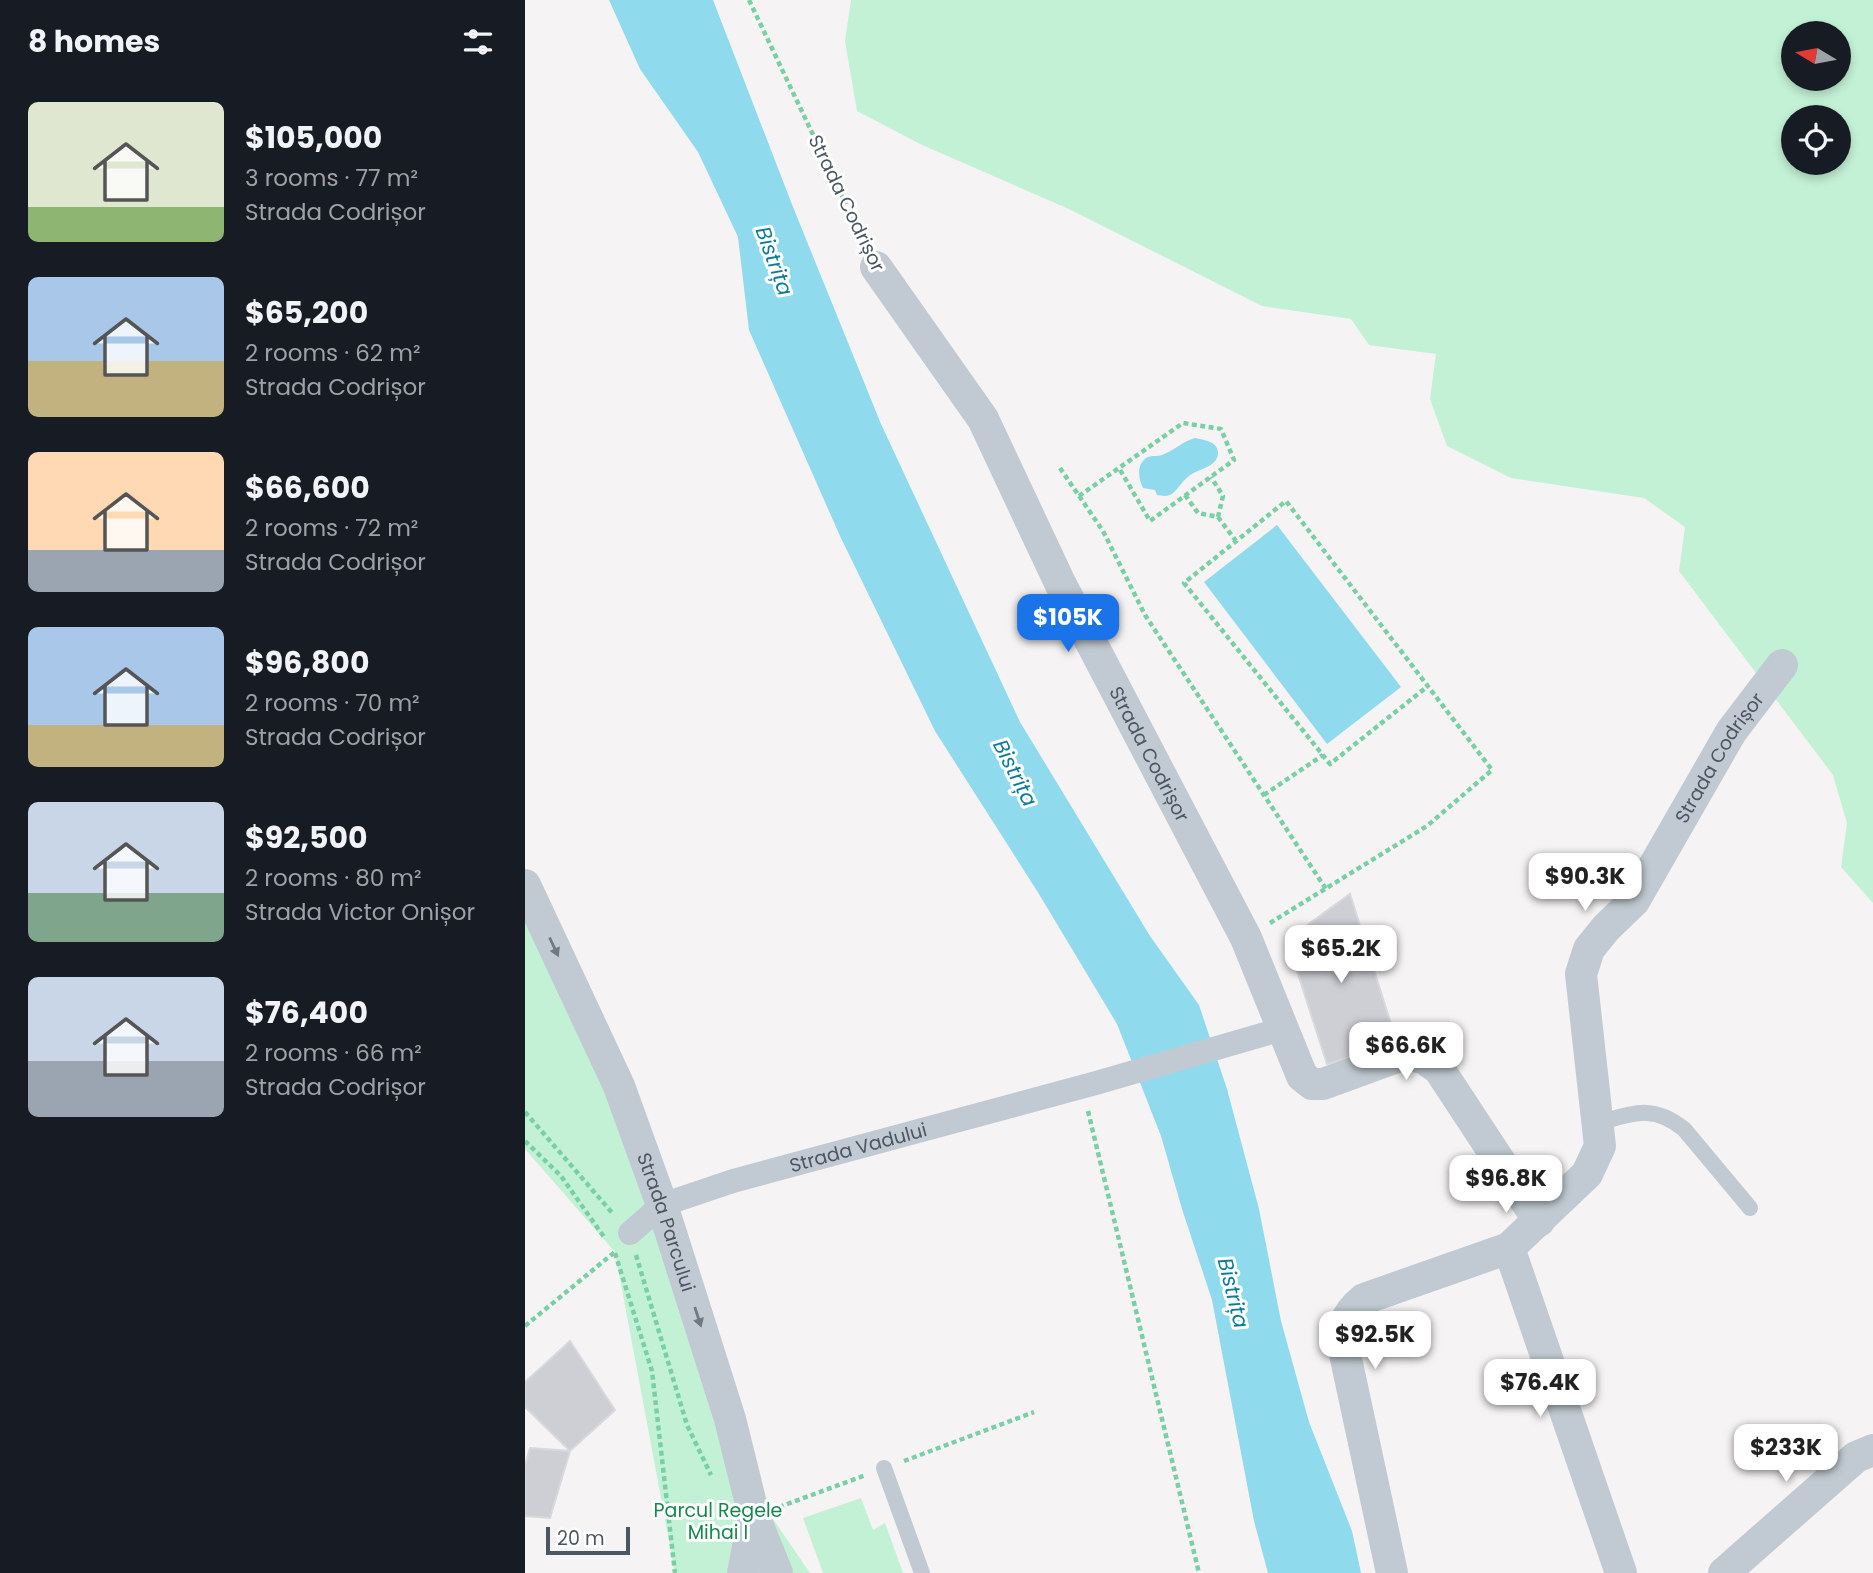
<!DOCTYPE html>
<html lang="en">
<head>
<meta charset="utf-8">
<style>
	body { margin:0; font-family:Poppins,sans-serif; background:#242831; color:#f1f3f6; height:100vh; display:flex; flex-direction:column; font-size:26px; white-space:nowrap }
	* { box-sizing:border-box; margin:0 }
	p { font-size:23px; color:#9ea1a6 }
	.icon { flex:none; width:38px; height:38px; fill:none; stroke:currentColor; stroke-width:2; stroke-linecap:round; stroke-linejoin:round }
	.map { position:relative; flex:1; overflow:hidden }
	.details { display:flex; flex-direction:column; background:#171b24; width:525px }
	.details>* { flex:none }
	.needle { width:46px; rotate:280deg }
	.controls { position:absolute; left:1256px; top:21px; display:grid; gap:14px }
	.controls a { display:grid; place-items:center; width:70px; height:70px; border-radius:50%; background:#171b24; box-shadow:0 4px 10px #0003; font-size:35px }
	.scale { position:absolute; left:21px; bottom:18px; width:84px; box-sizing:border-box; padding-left:7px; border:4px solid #4a5661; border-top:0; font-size:19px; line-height:24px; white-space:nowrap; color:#4a5661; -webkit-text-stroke:5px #fff; paint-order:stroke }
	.price { position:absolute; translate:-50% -60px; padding:0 16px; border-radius:14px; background:#fff; color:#222; font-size:23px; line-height:46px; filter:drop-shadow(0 2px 4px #0008) }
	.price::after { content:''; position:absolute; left:50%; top:42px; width:21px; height:16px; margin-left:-10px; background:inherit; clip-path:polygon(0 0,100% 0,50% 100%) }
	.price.active { background:#1a73e8; color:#fff }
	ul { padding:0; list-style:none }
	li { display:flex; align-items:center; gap:21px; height:175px; padding:0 28px }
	li span { display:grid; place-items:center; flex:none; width:196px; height:140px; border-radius:10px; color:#555 }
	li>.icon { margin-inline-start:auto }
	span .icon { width:84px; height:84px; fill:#fffc; stroke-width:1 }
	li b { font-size:30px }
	h2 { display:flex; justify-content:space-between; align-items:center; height:84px; padding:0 28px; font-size:30px }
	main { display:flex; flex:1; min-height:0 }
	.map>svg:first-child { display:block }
</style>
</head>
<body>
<main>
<section class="details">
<h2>8 homes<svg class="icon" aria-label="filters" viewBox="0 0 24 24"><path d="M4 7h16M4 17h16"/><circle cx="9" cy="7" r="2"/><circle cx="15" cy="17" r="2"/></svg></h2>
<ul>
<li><span style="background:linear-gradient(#dfe7d0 75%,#8fb573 0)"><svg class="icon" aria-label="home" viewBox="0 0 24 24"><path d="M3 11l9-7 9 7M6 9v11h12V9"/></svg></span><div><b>$105,000</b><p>3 rooms · 77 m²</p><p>Strada Codrișor</p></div></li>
<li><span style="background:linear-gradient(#a9c7e8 60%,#c2b280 0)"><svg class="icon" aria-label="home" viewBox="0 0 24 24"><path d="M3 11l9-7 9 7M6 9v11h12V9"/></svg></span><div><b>$65,200</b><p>2 rooms · 62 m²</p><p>Strada Codrișor</p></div></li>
<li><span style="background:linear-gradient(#ffd9b3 70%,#9aa5b1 0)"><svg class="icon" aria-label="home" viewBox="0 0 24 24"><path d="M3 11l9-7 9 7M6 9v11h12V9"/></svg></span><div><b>$66,600</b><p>2 rooms · 72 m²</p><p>Strada Codrișor</p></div></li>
<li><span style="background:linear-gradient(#a9c7e8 70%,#c2b280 0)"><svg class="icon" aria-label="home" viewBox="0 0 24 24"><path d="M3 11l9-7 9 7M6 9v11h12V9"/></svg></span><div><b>$96,800</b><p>2 rooms · 70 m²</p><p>Strada Codrișor</p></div></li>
<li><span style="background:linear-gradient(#c9d6e8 65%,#7fa58c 0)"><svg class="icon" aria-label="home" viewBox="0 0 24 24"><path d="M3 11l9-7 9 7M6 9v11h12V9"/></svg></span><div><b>$92,500</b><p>2 rooms · 80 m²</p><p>Strada Victor Onișor</p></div></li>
<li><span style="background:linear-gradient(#c9d6e8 60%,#9aa5b1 0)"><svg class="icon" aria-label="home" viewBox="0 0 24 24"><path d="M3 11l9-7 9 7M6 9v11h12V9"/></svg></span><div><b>$76,400</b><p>2 rooms · 66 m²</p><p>Strada Codrișor</p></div></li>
</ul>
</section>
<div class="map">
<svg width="1348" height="1573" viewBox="0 0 1348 1573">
	<rect width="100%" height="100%" fill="#f5f3f3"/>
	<path fill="#c3f1d5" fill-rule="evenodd" d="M326,0H1348V903L1316,867L1322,823L1308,775L1154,571L1160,527L1119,498L986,478L922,446L905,399L911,354L844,345L826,319L737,306L546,210L395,144L332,111L320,41ZM1269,33H1314V79H1269ZM1269,117H1314V163H1269Z
		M0,914L137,1205L244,1510L248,1519L285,1573H150L90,1252L0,1149Z
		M336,1498L348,1530L360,1523L378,1573H298L278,1518Z"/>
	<path fill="#90daee" d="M84,0H188L268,207L356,424L495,722L625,936L674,1005L702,1089L734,1209L756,1321L784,1422L827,1531L836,1573H743L729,1521L687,1300L657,1209L636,1136L592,1024L514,894L410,731L315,536L224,330L213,237L173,152L115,69Z
		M670,438C679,440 692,441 693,452C694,467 672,469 664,476C658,480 654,488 648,493C643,497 638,496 632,495L630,490L618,488C613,478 611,463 623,457C628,455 634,457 639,454C650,450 658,441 670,438Z
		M752,525L876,687L802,744L679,582Z"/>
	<path fill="#cdcfd5" stroke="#d7d9de" stroke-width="2" d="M825,894L872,1043L802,1064L762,940Z
		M45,1341L90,1410L45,1451L0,1407V1382Z
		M5,1448L45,1451L25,1518L0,1516V1466Z"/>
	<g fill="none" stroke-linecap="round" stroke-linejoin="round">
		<path stroke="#7ad0a6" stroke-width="4.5" stroke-dasharray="5 3.5" stroke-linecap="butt" d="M224,0L339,242
			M535,468L578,531L620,615L801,889
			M660,495L673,513L693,517L698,496L686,477
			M554,496L658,423L696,429L709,460L625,521L594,468
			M693,517L711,541
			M739,795L798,755
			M745,923L902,826L967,770L761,501L659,583L805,764L903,686
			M563,1111L674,1573
			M0,1112L89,1215
			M0,1141L36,1176L79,1237
			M90,1253L127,1371L150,1573
			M111,1255L162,1425L186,1475
			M0,1326L91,1251
			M379,1461L509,1412
			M254,1507L341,1475"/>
		<path stroke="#c1cad2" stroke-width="16" d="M1073,1123C1109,1113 1128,1104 1159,1129L1225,1208
			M359,1468L397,1573"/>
		<path stroke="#c1cad2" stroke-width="24" id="s1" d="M105,1233L137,1205L208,1181L571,1083L757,1029"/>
		<g stroke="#c1cad2" stroke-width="32">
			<path id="s2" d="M351,267L458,419L535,583L721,938L777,1076L787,1084H798L880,1054L899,1058L914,1069L1014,1221"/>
			<path id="s3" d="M0,885L94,1086L137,1205L205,1419L229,1516L218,1573"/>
			<path d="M984,1248L1096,1573"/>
			<path d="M229,1516L252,1573"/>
			<path id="s4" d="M867,1573L820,1354C817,1328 818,1316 839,1299L984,1248L1062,1174L1075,1146L1056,974L1064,949L1081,928L1109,901L1206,732L1257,665"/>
			<path d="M1199,1573L1331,1457L1348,1450"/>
		</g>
	</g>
	<defs><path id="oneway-solid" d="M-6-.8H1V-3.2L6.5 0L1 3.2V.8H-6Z" transform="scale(1.75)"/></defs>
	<g fill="#6e7983">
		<use href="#oneway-solid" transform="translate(29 947) rotate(65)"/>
		<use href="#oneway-solid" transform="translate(173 1317) rotate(72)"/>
	</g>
	<g text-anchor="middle" stroke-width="6" stroke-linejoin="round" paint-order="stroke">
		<g font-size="19" fill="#4a5661" stroke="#fff">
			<text transform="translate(322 203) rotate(64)" y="7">Strada Codrișor</text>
			<text dy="7" stroke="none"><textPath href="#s2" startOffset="560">Strada Codrișor</textPath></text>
			<text dy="7" stroke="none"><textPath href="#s4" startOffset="1010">Strada Codrișor</textPath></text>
			<text dy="7" stroke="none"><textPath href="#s1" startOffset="247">Strada Vadului</textPath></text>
			<text dy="7" stroke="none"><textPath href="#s3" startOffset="366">Strada Parcului</textPath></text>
		</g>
		<g font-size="19" fill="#17864f" stroke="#fff">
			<text x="193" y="1517">Parcul Regele<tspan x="193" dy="22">Mihai I</tspan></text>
		</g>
		<g font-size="21" font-style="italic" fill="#0c7c9b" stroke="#fff">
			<text transform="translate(249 261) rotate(70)" y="7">Bistrița</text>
			<text transform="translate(490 773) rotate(63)" y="7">Bistrița</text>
			<text transform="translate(708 1293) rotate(76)" y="7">Bistrița</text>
		</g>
	</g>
</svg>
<div class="controls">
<a><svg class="needle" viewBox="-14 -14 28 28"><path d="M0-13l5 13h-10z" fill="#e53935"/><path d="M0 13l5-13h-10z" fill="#9ea1a6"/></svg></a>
<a><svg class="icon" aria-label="locate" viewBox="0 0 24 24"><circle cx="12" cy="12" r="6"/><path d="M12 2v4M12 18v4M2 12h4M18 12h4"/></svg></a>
</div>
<div class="scale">20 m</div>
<b class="price active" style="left:543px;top:654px">$105K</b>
<b class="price" style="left:1060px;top:913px">$90.3K</b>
<b class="price" style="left:816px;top:985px">$65.2K</b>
<b class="price" style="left:881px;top:1082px">$66.6K</b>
<b class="price" style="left:981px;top:1215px">$96.8K</b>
<b class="price" style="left:850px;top:1371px">$92.5K</b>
<b class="price" style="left:1015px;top:1419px">$76.4K</b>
<b class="price" style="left:1261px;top:1484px">$233K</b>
</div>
</main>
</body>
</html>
